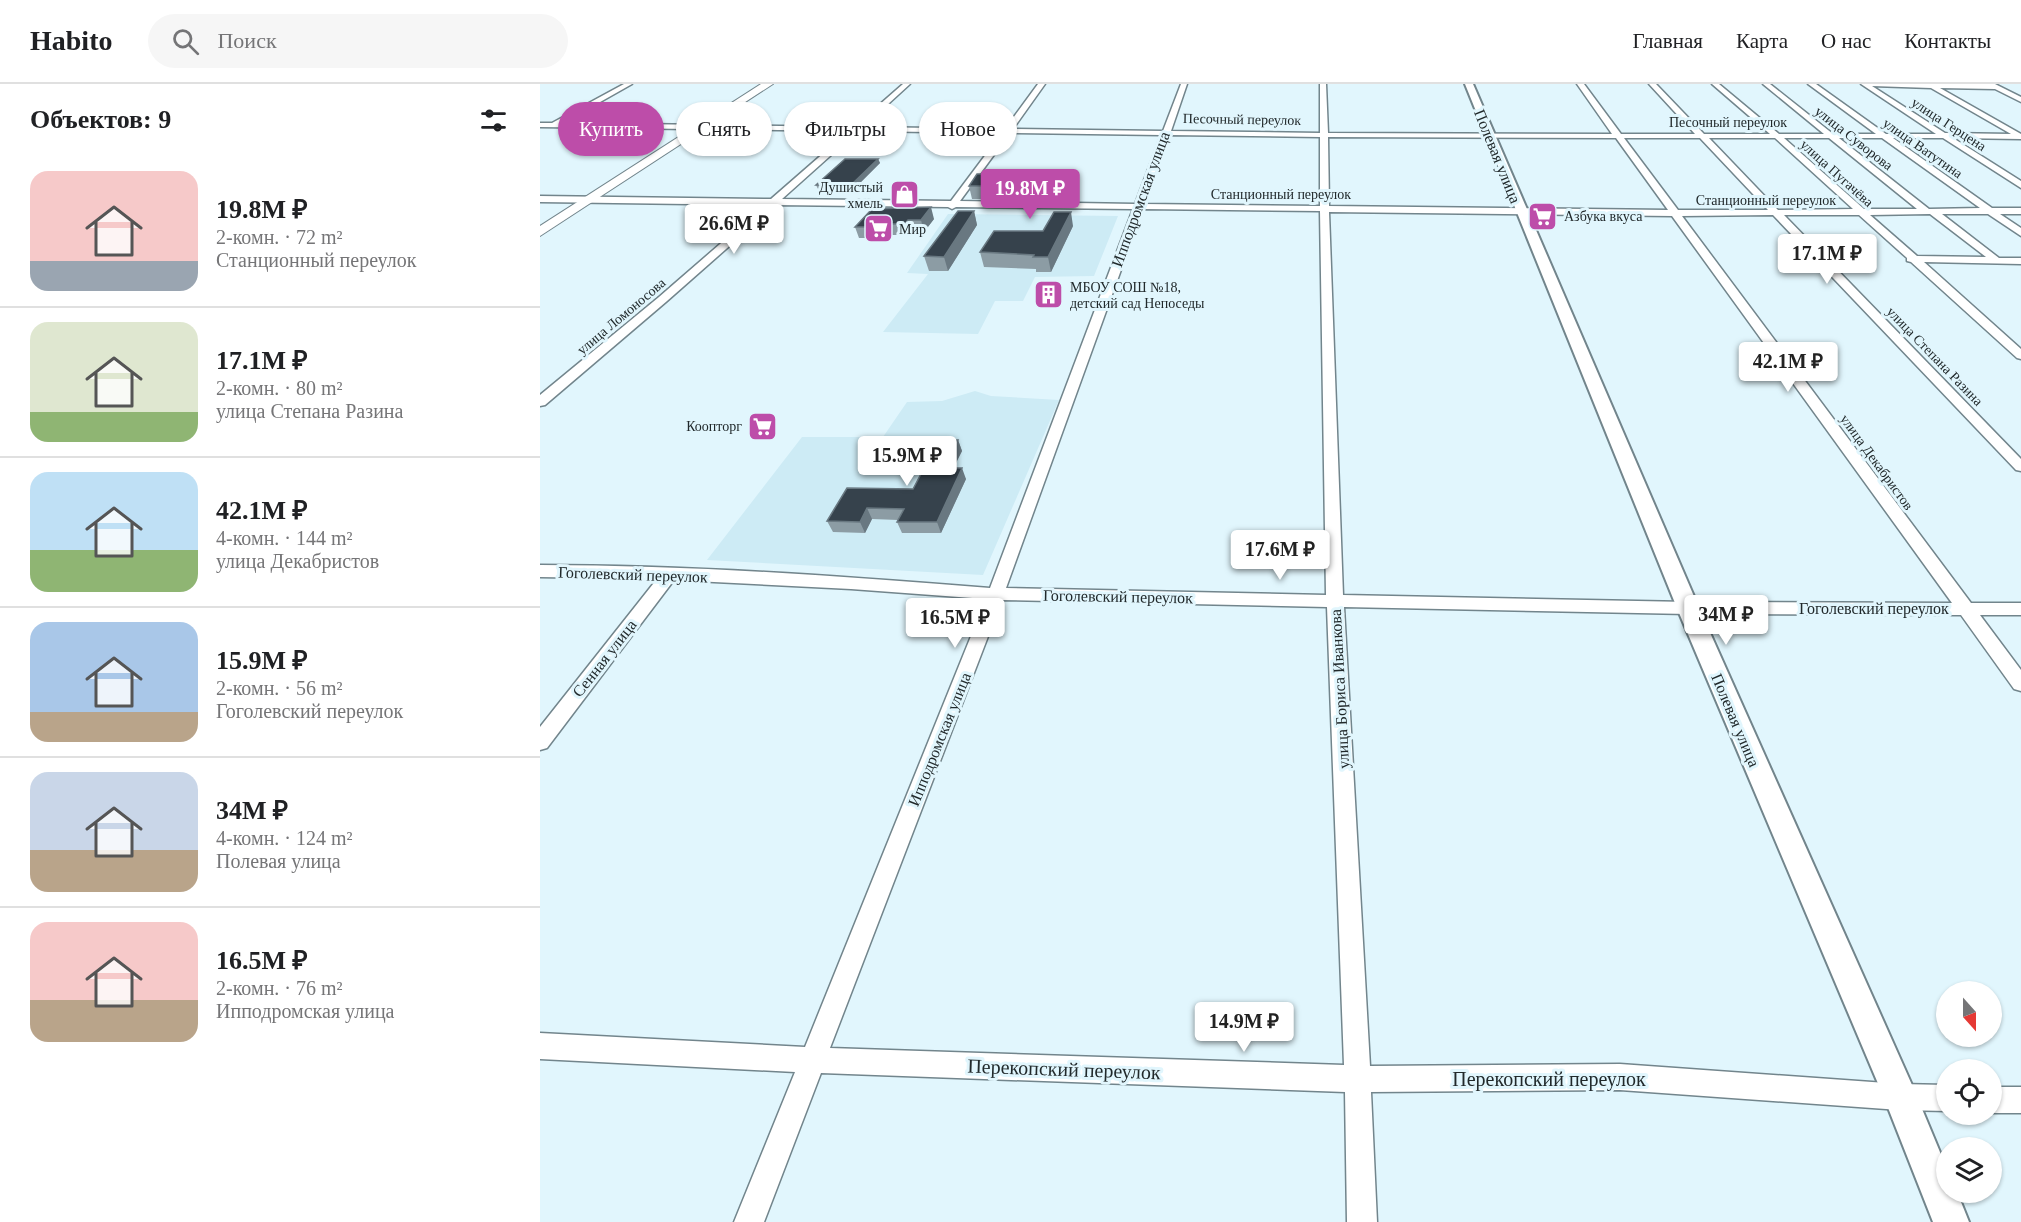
<!DOCTYPE html>
<html lang="ru">
<head>
<meta charset="utf-8">
<style>
	body { margin:0; font-family:Georgia,serif; background:#f6f6f6; color:#202124; height:100vh; display:flex; flex-direction:column; font-size:22px; white-space:nowrap }
	* { box-sizing:border-box; margin:0 }
	p { font-size:20px; color:#757577 }
	.icon { flex:none; width:33px; height:33px; fill:none; stroke:currentColor; stroke-width:2; stroke-linecap:round; stroke-linejoin:round }
	.map { position:relative; flex:1; overflow:hidden }
	.sheet { display:flex; flex-direction:column; background:#fff; width:540px }
	.sheet>* { flex:none }
	.banner { position:absolute; left:18px; top:18px; width:570px; height:54px; display:flex; gap:12px }
	.needle { width:39px; rotate:159deg }
	.buttons { position:absolute; left:1396px; top:897px; display:grid; gap:12px }
	.buttons a { display:grid; place-items:center; width:66px; height:66px; border-radius:50%; background:#fff; box-shadow:0 2px 4px #0004; font-size:30px }
	.price { position:absolute; translate:-50% -51px; padding:0 14px; border-radius:6px; background:#fff; color:#222; font-size:20px; line-height:39px; filter:drop-shadow(0 2px 3px #0008) }
	.price::after { content:''; position:absolute; left:50%; top:36px; width:18px; height:14px; margin-left:-9px; background:inherit; clip-path:polygon(0 0,100% 0,50% 100%) }
	.price.current { background:#bd4da9; color:#fff }
	ul { padding:0; list-style:none }
	li { display:flex; align-items:center; gap:18px; height:150px; padding:0 30px }
	li+li { border-top:2px solid #e0e0e0 }
	li span { display:grid; place-items:center; flex:none; width:168px; height:120px; border-radius:18px; color:#555 }
	li>.icon { margin-inline-start:auto }
	span .icon { width:72px; height:72px; fill:#fffc; stroke-width:1 }
	li b { font-size:26px }
	h2 { display:flex; justify-content:space-between; align-items:center; height:72px; padding:0 30px; font-size:26px }
	.pill { padding:0 21px; border-radius:27px; background:#fff; box-shadow:0 2px 4px #0004; font-size:21px; line-height:54px }
	.pill.current { background:#bd4da9; color:#fff }
	header { display:flex; align-items:center; gap:36px; box-sizing:border-box; height:84px; padding:0 30px; background:#fff; border-bottom:2px solid #e0e0e0 }
	header strong { font-size:28px }
	nav { display:flex; gap:33px; margin-inline-start:auto; font-size:21px }
	.search { width:420px; height:54px; background:#f6f6f6; display:flex; align-items:center; gap:15px; box-sizing:border-box; padding:0 21px; border-radius:33px; color:#757577; font-size:22px }
	main { display:flex; flex:1; min-height:0 }
	.map>svg:first-child { display:block }
</style>
</head>
<body>
<header>
<strong>Habito</strong>
<div class="search"><svg class="icon" aria-label="search" viewBox="0 0 24 24"><circle cx="10" cy="10" r="6"/><path d="M15 15l6 6"/></svg>Поиск</div>
<nav><a>Главная</a><a>Карта</a><a>О нас</a><a>Контакты</a></nav>
</header>
<main>
<section class="sheet">
<h2>Объектов: 9<svg class="icon" aria-label="filters" viewBox="0 0 24 24"><path d="M4 7h16M4 17h16"/><circle cx="9" cy="7" r="2"/><circle cx="15" cy="17" r="2"/></svg></h2>
<ul>
<li><span style="background:linear-gradient(#f6c9c9 75%,#9aa5b1 0)"><svg class="icon" aria-label="home" viewBox="0 0 24 24"><path d="M3 11l9-7 9 7M6 9v11h12V9"/></svg></span><div><b>19.8M ₽</b><p>2-комн. · 72 m²</p><p>Станционный переулок</p></div></li>
<li><span style="background:linear-gradient(#dfe7d0 75%,#8fb573 0)"><svg class="icon" aria-label="home" viewBox="0 0 24 24"><path d="M3 11l9-7 9 7M6 9v11h12V9"/></svg></span><div><b>17.1M ₽</b><p>2-комн. · 80 m²</p><p>улица Степана Разина</p></div></li>
<li><span style="background:linear-gradient(#bfe0f5 65%,#8fb573 0)"><svg class="icon" aria-label="home" viewBox="0 0 24 24"><path d="M3 11l9-7 9 7M6 9v11h12V9"/></svg></span><div><b>42.1M ₽</b><p>4-комн. · 144 m²</p><p>улица Декабристов</p></div></li>
<li><span style="background:linear-gradient(#a9c7e8 75%,#b9a48a 0)"><svg class="icon" aria-label="home" viewBox="0 0 24 24"><path d="M3 11l9-7 9 7M6 9v11h12V9"/></svg></span><div><b>15.9M ₽</b><p>2-комн. · 56 m²</p><p>Гоголевский переулок</p></div></li>
<li><span style="background:linear-gradient(#c9d6e8 65%,#b9a48a 0)"><svg class="icon" aria-label="home" viewBox="0 0 24 24"><path d="M3 11l9-7 9 7M6 9v11h12V9"/></svg></span><div><b>34M ₽</b><p>4-комн. · 124 m²</p><p>Полевая улица</p></div></li>
<li><span style="background:linear-gradient(#f6c9c9 65%,#b9a48a 0)"><svg class="icon" aria-label="home" viewBox="0 0 24 24"><path d="M3 11l9-7 9 7M6 9v11h12V9"/></svg></span><div><b>16.5M ₽</b><p>2-комн. · 76 m²</p><p>Ипподромская улица</p></div></li>
</ul>
</section>
<div class="map">
<svg width="1481" height="1138" viewBox="0 0 1481 1138">
	<rect width="100%" height="100%" fill="#e1f6fd"/>
	<path fill="#cdebf5" d="M408,130L578,132L554,192L495,193L483,217H455L438,250L343,248L388,190L367,189Z
		M435,307L451,312L519,316L443,491L167,476L262,353H343L367,318L402,317Z"/>
	<g fill="none" stroke-linecap="round" stroke-linejoin="round">
		<defs>
			<path id="minor" d="M84,0H92L23,39L314,43L363,0H370L323,43L465,45L498,0H505L473,45L623,47L641,0H647L631,47L780,49V0H786L788,49L1072,50L1037,0H1044L1081,50H1155L1109,0H1116L1164,50H1230L1172,0H1179L1239,50H1284L1223,0H1230L1293,50H1336L1268,0H1276L1346,50H1396L1321,0H1455L1481,13V18L1455,5L1400,4L1481,50V55L1413,54L1481,97V104L1403,54H1353L1452,124H1481V130H1460L1481,144V152L1448,130H1402L1459,174H1481V180L1384,178L1481,265V275L1477,274L1371,178L1367,177V174L1319,131H1244L1481,375V387L1476,386L1233,131L1142,132L1431,519H1481V531H1440L1481,586V607L1474,605L1421,531L1148,530L804,523L830,982L1080,980L1360,1000L1407,1001V1027L1360,1026L1080,1006L831,1008L837,1138H807L805,1008L281,989L224,1138H194L255,988L0,975V949L265,963L446,515L311,505L134,496L7,664L0,666V643L117,495L0,493V481C150,481 300,492 450,504L593,125L416,123L412,125L408,123L236,121L127,217L5,321L0,322V311L119,213L225,121L0,118V112L231,115L309,47L0,43V39H12ZM1332,2L1391,4L1471,50L1405,49ZM318,47L462,49L411,117L242,115ZM470,49L621,51L595,120L420,117ZM629,51L780,53V122L604,120ZM788,53L1076,54L1128,126L789,122ZM1084,54H1160L1228,126H1138ZM1169,54H1235L1313,125L1238,126ZM1244,54H1289L1377,125H1324ZM1299,54H1342L1440,124L1389,125ZM603,125L780,127L786,511L466,504ZM789,128L1132,132L1412,519L1148,518L803,511ZM1390,130L1446,173L1377,172L1330,131ZM462,516L787,523L804,981L290,964Z
				M1452,1003H1481V1029H1452Z"/>
			<path id="tertiary" d="M925,0H933L1159,524L1372,1001L1407,1085V1108H1417L1429,1138H1393L1345,1016L1137,524Z"/>
			<path id="secondary" d="M221,0H233L0,152V142Z"/>
		</defs>
		<use href="#minor" stroke="#72858c" stroke-width="3"/>
		<use href="#tertiary" stroke="#72858c" stroke-width="4"/>
		<use href="#secondary" stroke="#72858c" stroke-width="2"/>
		<use href="#minor" fill="#fff" fill-rule="evenodd"/>
		<use href="#tertiary" fill="#fff" fill-rule="evenodd"/>
		<use href="#secondary" fill="#fff" fill-rule="evenodd"/>
	</g>
	<path fill="#8c9ca4" d="M338,75L340,79L313,106L278,105L276,101Z
		M467,90L469,103L461,115H432L429,102Z
		M332,125L394,135L384,148H372L369,151H343L340,154H319L315,143Z
		M434,127L437,141L408,187H389L384,172Z
		M533,142L511,188H496V185L444,183L440,168Z
		M418,356L422,367L413,384L426,395L401,449H362L357,438L358,436L332,435L325,449L293,448L287,437L373,405L385,382L351,381L346,371Z"/>
	<path fill="#697881" d="M338,75L340,79L313,106L311,101Z
		M467,90L469,103L461,115L458,102Z
		M391,123L394,135L384,148L381,136Z
		M434,127L437,141L408,187L404,173Z
		M531,128L533,142L511,188L508,173Z
		M368,136L372,148L369,151L365,140Z
		M339,140L343,151L340,154L336,143Z
		M418,356L422,367L408,395L404,384Z
		M422,384L426,395L401,449L397,438Z
		M327,424L332,435L325,449L320,438Z"/>
	<path fill="#36424c" stroke="#697881" stroke-width="1.5" d="M305,75H338L311,101H276Z
		M437,90H467L458,102H429Z
		M391,123L381,136H368L365,140H339L336,143H315L332,125Z
		M418,127H434L404,173L384,172Z
		M514,128H531L508,173H493L494,171L440,168L454,147H503Z
		M356,355L418,356L404,384H422L397,438H357L364,425L327,424L320,438L287,437L307,404L373,405L391,371H346Z"/>
	<defs>
		<symbol id="shop-square" viewBox="-11 -11 22 22"><rect x="-9" y="-9" width="18" height="18" rx="4" fill="#bd4da9" stroke="#e1f6fd"/><path d="M-5-2.5h2.3a2.7 3.5 0 0 1 5.4 0H5L5.5 6h-11ZM-1.5-2.5h3a1.5 2.3 0 0 0-3 0Z" fill="#fff"/></symbol>
		<symbol id="supermarket-square" viewBox="-11 -11 22 22"><rect x="-9" y="-9" width="18" height="18" rx="4" fill="#bd4da9" stroke="#e1f6fd"/><path d="M-6-5.5h2.5l.6 2H6L4.5 2H-2.5L-4.4-4H-6ZM-1.5 3.2a1.3 1.3 0 1 0 .1 0ZM3 3.2a1.3 1.3 0 1 0 .1 0Z" fill="#fff"/></symbol>
		<symbol id="building-square" viewBox="-11 -11 22 22"><rect x="-9" y="-9" width="18" height="18" rx="4" fill="#bd4da9" stroke="#e1f6fd"/><path d="M-4-6H4V6H1V3H-1V6H-4ZM-2.5-4.3h1.7v1.8h-1.7ZM.8-4.3h1.7v1.8H.8ZM-2.5-1h1.7V.8h-1.7ZM.8-1h1.7V.8H.8Z" fill="#fff"/></symbol>
	</defs>
	<g fill-rule="evenodd">
		<use href="#shop-square" x="348" y="94" width="33" height="33"/>
		<use href="#supermarket-square" x="986" y="116" width="33" height="33"/>
		<use href="#supermarket-square" x="322" y="128" width="33" height="33"/>
		<use href="#building-square" x="492" y="194" width="33" height="33"/>
		<use href="#supermarket-square" x="206" y="326" width="33" height="33"/>
	</g>
	<g text-anchor="middle" stroke-width="6" stroke-linejoin="round" paint-order="stroke">
		<g font-size="14" fill="#21292b" stroke="#e1f6fd">
			<text transform="translate(702 35) rotate(1)" y="5">Песочный переулок</text>
			<text x="1188" y="43">Песочный переулок</text>
			<text transform="translate(1409 40) rotate(33)" y="5">улица Герцена</text>
			<text transform="translate(1314 54) rotate(38)" y="5">улица Суворова</text>
			<text transform="translate(1383 64) rotate(35)" y="5">улица Ватутина</text>
			<text transform="translate(1297 89) rotate(42)" y="5">улица Пугачёва</text>
			<text x="741" y="115">Станционный переулок</text>
			<text x="1226" y="121">Станционный переулок</text>
			<text transform="translate(81 232) rotate(-40)" y="5">улица Ломоносова</text>
			<text transform="translate(1395 272) rotate(46)" y="5">улица Степана Разина</text>
			<text transform="translate(1337 378) rotate(54)" y="5">улица Декабристов</text>
		</g>
		<g font-size="14" fill="#21292b" stroke="#e1f6fd" text-anchor="start">
			<text x="343" y="108" text-anchor="end">Душистый<tspan x="343" dy="16">хмель</tspan></text>
			<text x="1024" y="137">Азбука вкуса</text>
			<text x="359" y="150">Мир</text>
			<text x="530" y="208">МБОУ СОШ №18,<tspan x="530" dy="16">детский сад Непоседы</tspan></text>
			<text x="202" y="347" text-anchor="end">Коопторг</text>
		</g>
		<g font-size="16" fill="#21292b" stroke="#e1f6fd">
			<text transform="translate(958 72) rotate(68)" y="6">Полевая улица</text>
			<text transform="translate(600 115) rotate(-70)" y="6">Ипподромская улица</text>
			<text transform="translate(93 490) rotate(2)" y="6">Гоголевский переулок</text>
			<text transform="translate(578 512) rotate(1)" y="6">Гоголевский переулок</text>
			<text x="1334" y="530">Гоголевский переулок</text>
			<text transform="translate(64 574) rotate(-52)" y="6">Сенная улица</text>
			<text transform="translate(799 605) rotate(-93)" y="6">улица Бориса Иванкова</text>
			<text transform="translate(1196 636) rotate(67)" y="6">Полевая улица</text>
			<text transform="translate(399 655) rotate(-68)" y="6">Ипподромская улица</text>
		</g>
		<g font-size="20" fill="#21292b" stroke="#e1f6fd">
			<text transform="translate(524 985) rotate(2)" y="7">Перекопский переулок</text>
			<text x="1009" y="1002">Перекопский переулок</text>
		</g>
	</g>
</svg>
<div class="buttons">
<a><svg class="needle" viewBox="-14 -14 28 28"><path d="M0-13l5 13h-10z" fill="#e53935"/><path d="M0 13l5-13h-10z" fill="#757577"/></svg></a>
<a><svg class="icon" aria-label="locate" viewBox="0 0 24 24"><circle cx="12" cy="12" r="6"/><path d="M12 2v4M12 18v4M2 12h4M18 12h4"/></svg></a>
<a><svg class="icon" aria-label="layers" viewBox="0 0 24 24"><path d="M12 4l9 5-9 5-9-5zM3 14l9 5 9-5"/></svg></a>
</div>
<b class="price current" style="left:490px;top:136px">19.8M ₽</b>
<b class="price" style="left:194px;top:171px">26.6M ₽</b>
<b class="price" style="left:1287px;top:201px">17.1M ₽</b>
<b class="price" style="left:1248px;top:309px">42.1M ₽</b>
<b class="price" style="left:367px;top:403px">15.9M ₽</b>
<b class="price" style="left:740px;top:497px">17.6M ₽</b>
<b class="price" style="left:1186px;top:562px">34M ₽</b>
<b class="price" style="left:415px;top:565px">16.5M ₽</b>
<b class="price" style="left:704px;top:969px">14.9M ₽</b>
<div class="banner">
<a class="pill current">Купить</a>
<a class="pill">Снять</a>
<a class="pill">Фильтры</a>
<a class="pill">Новое</a>
</div>
</div>
</main>
</body>
</html>
